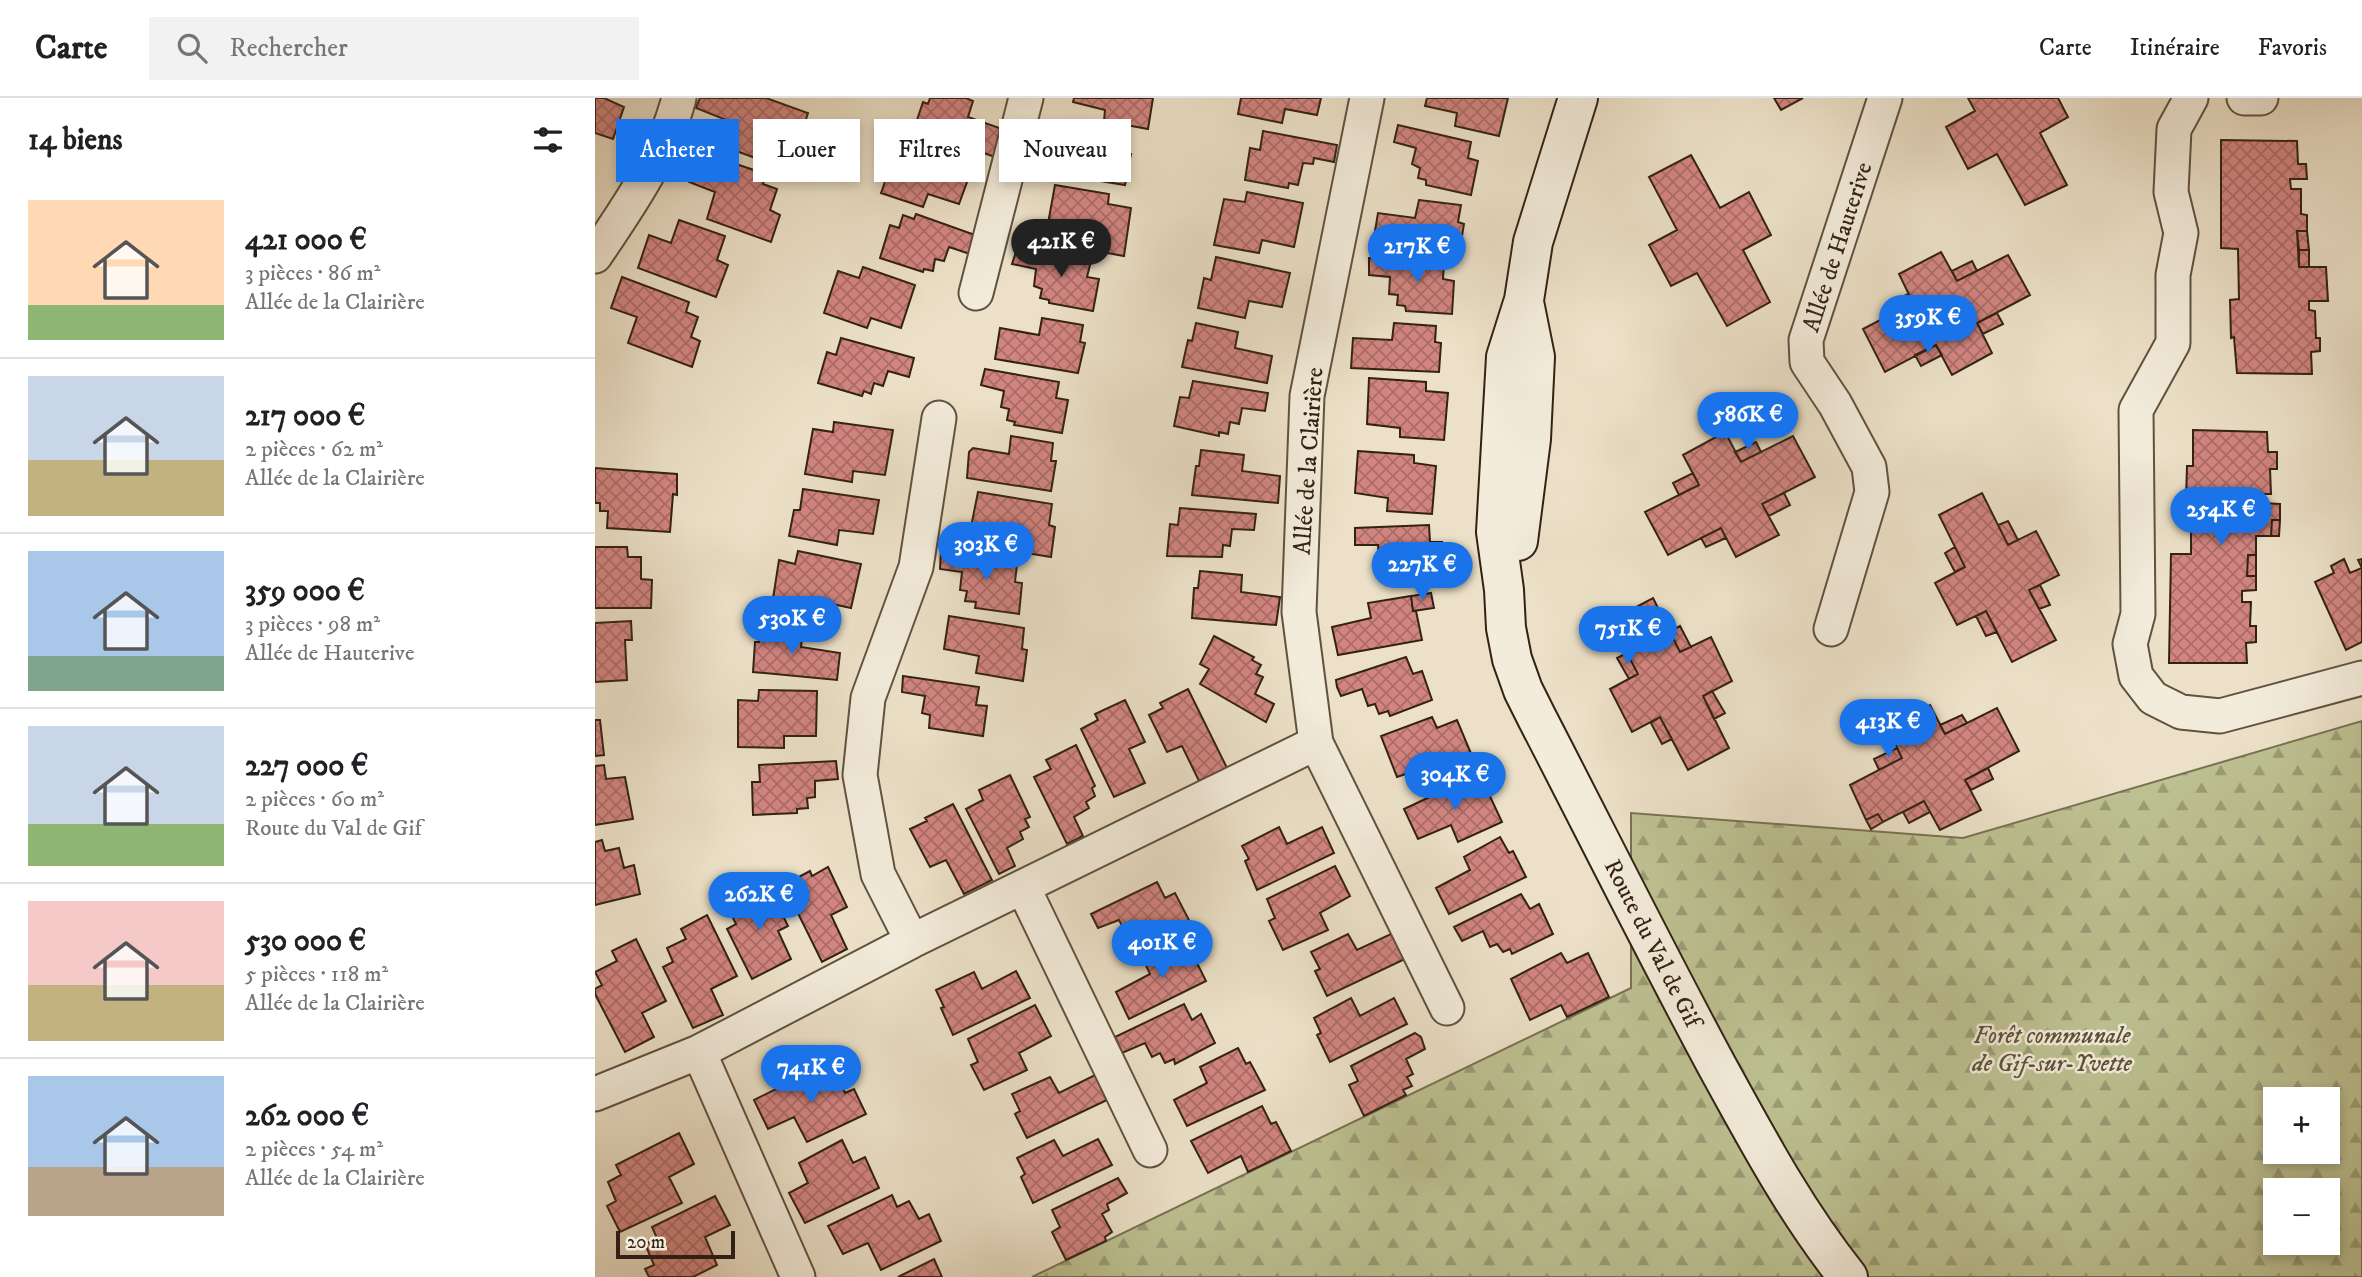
<!DOCTYPE html>
<html lang="fr">
<head>
<meta charset="utf-8">
<style>
	body { margin:0; font-family:"IM FELL DW Pica",serif; background:#f2f2f2; color:#202124; height:100vh; display:flex; flex-direction:column; font-size:26px; white-space:nowrap }
	* { box-sizing:border-box; margin:0 }
	p { font-size:23px; color:#757577 }
	.icon { flex:none; width:38px; height:38px; fill:none; stroke:currentColor; stroke-width:2; stroke-linecap:round; stroke-linejoin:round }
	.map { position:relative; flex:1; overflow:hidden }
	.side { display:flex; flex-direction:column; background:#fff; width:595px }
	.side>* { flex:none }
	.banner { position:absolute; left:21px; top:21px; width:665px; height:63px; display:flex; gap:14px }
	.fabs { position:absolute; left:1668px; top:989px; display:grid; gap:14px }
	.fabs a { display:grid; place-items:center; width:77px; height:77px; border-radius:0px; background:#fff; box-shadow:0 4px 10px #0003; font-size:35px }
	.scale { position:absolute; left:21px; bottom:18px; width:119px; box-sizing:border-box; padding-left:7px; border:4px solid #332213; border-top:0; font-size:19px; line-height:24px; white-space:nowrap; color:#332213; -webkit-text-stroke:5px #f3ecdb; paint-order:stroke }
	.price { position:absolute; translate:-50% -60px; padding:0 16px; border-radius:24px; background:#1a73e8; color:#fff; font-size:23px; line-height:46px; filter:drop-shadow(0 2px 4px #0008) }
	.price::after { content:''; position:absolute; left:50%; top:42px; width:21px; height:16px; margin-left:-10px; background:inherit; clip-path:polygon(0 0,100% 0,50% 100%) }
	.price.selected { background:#222; color:#fff }
	ul { padding:0; list-style:none }
	li { display:flex; align-items:center; gap:21px; height:175px; padding:0 28px }
	li+li { border-top:2px solid #e0e0e0 }
	li span { display:grid; place-items:center; flex:none; width:196px; height:140px; border-radius:0px; color:#555 }
	li>.icon { margin-inline-start:auto }
	span .icon { width:84px; height:84px; fill:#fffc; stroke-width:1 }
	li b { font-size:30px }
	h2 { display:flex; justify-content:space-between; align-items:center; height:84px; padding:0 28px; font-size:30px }
	.tag { padding:0 24px; border-radius:0px; background:#fff; box-shadow:0 4px 10px #0003; font-size:24px; line-height:63px }
	.tag.selected { background:#1a73e8; color:#fff }
	header { display:flex; align-items:center; gap:42px; box-sizing:border-box; height:98px; padding:0 35px; background:#fff; border-bottom:2px solid #e0e0e0 }
	header strong { font-size:33px }
	nav { display:flex; gap:38px; margin-inline-start:auto; font-size:24px }
	.search { width:490px; height:63px; background:#f2f2f2; display:flex; align-items:center; gap:18px; box-sizing:border-box; padding:0 24px; border-radius:0px; color:#757577; font-size:26px }
	main { display:flex; flex:1; min-height:0 }
	.map>svg:first-child { display:block }
</style>
</head>
<body>
<header>
<strong>Carte</strong>
<div class="search"><svg class="icon" aria-label="search" viewBox="0 0 24 24"><circle cx="10" cy="10" r="6"/><path d="M15 15l6 6"/></svg>Rechercher</div>
<nav><a>Carte</a><a>Itinéraire</a><a>Favoris</a></nav>
</header>
<main>
<section class="side">
<h2>14 biens<svg class="icon" aria-label="filters" viewBox="0 0 24 24"><path d="M4 7h16M4 17h16"/><circle cx="9" cy="7" r="2"/><circle cx="15" cy="17" r="2"/></svg></h2>
<ul>
<li><span style="background:linear-gradient(#ffd9b3 75%,#8fb573 0)"><svg class="icon" aria-label="home" viewBox="0 0 24 24"><path d="M3 11l9-7 9 7M6 9v11h12V9"/></svg></span><div><b>421 000 €</b><p>3 pièces · 86 m²</p><p>Allée de la Clairière</p></div></li>
<li><span style="background:linear-gradient(#c9d6e8 60%,#c2b280 0)"><svg class="icon" aria-label="home" viewBox="0 0 24 24"><path d="M3 11l9-7 9 7M6 9v11h12V9"/></svg></span><div><b>217 000 €</b><p>2 pièces · 62 m²</p><p>Allée de la Clairière</p></div></li>
<li><span style="background:linear-gradient(#a9c7e8 75%,#7fa58c 0)"><svg class="icon" aria-label="home" viewBox="0 0 24 24"><path d="M3 11l9-7 9 7M6 9v11h12V9"/></svg></span><div><b>359 000 €</b><p>3 pièces · 98 m²</p><p>Allée de Hauterive</p></div></li>
<li><span style="background:linear-gradient(#c9d6e8 70%,#8fb573 0)"><svg class="icon" aria-label="home" viewBox="0 0 24 24"><path d="M3 11l9-7 9 7M6 9v11h12V9"/></svg></span><div><b>227 000 €</b><p>2 pièces · 60 m²</p><p>Route du Val de Gif</p></div></li>
<li><span style="background:linear-gradient(#f6c9c9 60%,#c2b280 0)"><svg class="icon" aria-label="home" viewBox="0 0 24 24"><path d="M3 11l9-7 9 7M6 9v11h12V9"/></svg></span><div><b>530 000 €</b><p>5 pièces · 118 m²</p><p>Allée de la Clairière</p></div></li>
<li><span style="background:linear-gradient(#a9c7e8 65%,#b9a48a 0)"><svg class="icon" aria-label="home" viewBox="0 0 24 24"><path d="M3 11l9-7 9 7M6 9v11h12V9"/></svg></span><div><b>262 000 €</b><p>2 pièces · 54 m²</p><p>Allée de la Clairière</p></div></li>
</ul>
</section>
<div class="map">
<svg width="1767" height="1179" viewBox="0 0 1767 1179">
	<defs>
		<pattern id="forest-firs" width="22" height="20" patternUnits="userSpaceOnUse" patternTransform="scale(1.75)"><rect width="22" height="20" fill="#bdc192"/><path d="M5 1l3.5 6h-7zM16 11l3.5 6h-7z" fill="#9a9c76"/></pattern>
		<pattern id="building-cross-hatch" width="8" height="8" patternUnits="userSpaceOnUse" patternTransform="scale(1.75)"><rect width="8" height="8" fill="#d28580"/><path d="M0 0l8 8M0 8l8-8" fill="none" stroke="#ab6c68"/></pattern>
	</defs>
	<rect width="100%" height="100%" fill="#ece1c8"/>
	<filter id="stains"><feTurbulence type="fractalNoise" baseFrequency=".00286" numOctaves="4"/><feColorMatrix values="0 0 0 0 .2 0 0 0 0 .09 0 0 0 0 .02 0 0 0 .5 -.17"/></filter>
	<radialGradient id="worn" r=".72"><stop offset=".6" stop-color="#630" stop-opacity="0"/><stop offset="1" stop-color="#630" stop-opacity=".3"/></radialGradient>
	<path fill="url(#forest-firs)" stroke="#787252" stroke-width="2" fill-rule="evenodd" d="M1767,623V1179H437L1036,890V715L1368,740ZM1680,1001H1732V1054H1680ZM1680,1092H1732V1144H1680Z"/>
	<path fill="url(#building-cross-hatch)" stroke="#332213" stroke-width="2" d="M0,0H9L29,9L18,41L0,35Z
		M105,0H171L213,15L206,36L201,34L188,70L130,49L139,25L101,10Z
		M335,0H371L378,3L373,19L410,32L400,59L319,31L328,4L333,6Z
		M479,0H558L553,31L509,23L510,12L478,4Z
		M646,0H726L722,17L690,11L687,25L643,16Z
		M832,0H913L904,38L860,28L862,15L830,8Z
		M1179,0H1208L1186,12Z
		M1373,0H1463L1473,19L1445,35L1472,87L1430,107L1402,56L1373,71L1351,29L1380,13Z
		M803,27L876,44L873,60L883,63L876,97L831,87V82L823,80L825,70L817,66L821,50L799,44Z
		M493,30L535,39L531,56H536L530,87L444,73L452,41L490,49Z
		M668,33L742,47L739,64L719,60L718,66L708,65L703,87L694,85L693,90L650,82L655,50L665,52Z
		M1626,42L1702,43L1703,66H1711L1712,81H1695L1696,91H1706V116L1712,117V133H1702L1704,169H1731L1733,203H1714V212L1720,213L1721,240H1725V253L1716,254L1717,276L1642,275L1639,239L1636,240L1635,202L1644,201L1643,151L1626,150Z
		M326,46L379,65L364,106L333,96L328,109L286,95L302,49L323,56Z
		M105,54L171,76L168,86L182,91L175,112L185,117L176,144L112,121L120,94L94,84Z
		M1096,57L1125,110L1154,94L1176,137L1148,152L1175,204L1132,228L1102,175L1076,188L1054,147L1082,132L1054,79Z
		M460,87L514,96L513,106L536,110L529,158L484,150L486,137L452,131Z
		M652,94L708,105L699,149L667,142L664,155L619,147L629,101L650,104Z
		M824,102L866,107L863,124L869,126L864,156L778,145L783,115L820,120Z
		M321,116L383,138L375,156L354,149L349,163L340,161L338,173L329,171L328,174L285,160L295,127L304,130L308,117L319,121Z
		M84,122L130,138L122,162L133,167L121,199L43,170L54,137L76,145Z
		M1702,133H1712L1714,152H1704Z
		M422,151L496,163L492,179L504,181L498,213L454,205V202L445,200L447,191L439,188L441,171L417,166Z
		M1704,152H1714V169H1704Z
		M1346,154L1362,183L1413,157L1435,197L1382,225L1397,255L1357,277L1341,247L1290,274L1268,231L1318,205L1304,176Z
		M621,159L695,175L687,209L654,203L650,220L603,210L609,180L616,182Z
		M774,160L849,165L848,181L859,183L857,216L811,213L810,208L802,207L803,197L794,196L795,179L774,177Z
		M1377,163L1382,173L1362,183L1357,173Z
		M268,169L320,187L306,230L276,220L272,230L229,215L243,173L264,180Z
		M27,179L94,204L91,214L103,219L96,239L105,243L97,269L33,245L42,219L16,210Z
		M1313,196L1318,205L1298,215L1293,206Z
		M1402,215L1408,226L1388,236L1382,225Z
		M447,220L488,227L485,244L490,245L483,275L400,261L405,230L444,237Z
		M601,225L643,234L640,250L677,258L672,285L587,269L593,242L597,243Z
		M799,225L841,228L840,244L846,245L844,274L756,270L758,240L797,242Z
		M246,240L319,260L314,279L293,273L288,288L279,285L276,296L269,293L267,298L223,285L232,254L241,257Z
		M1341,247L1347,257L1326,268L1320,257Z
		M390,271L464,284L461,300L473,302L467,335L419,327L420,324L412,322L414,311L406,309L409,293L386,287Z
		M774,280L831,284V293L853,295L849,342L805,339V330L772,326Z
		M598,283L673,295L670,313L647,310L644,326L635,324L633,336L624,334V338L579,328L585,299L594,300Z
		M239,324L298,332L290,377L258,373L257,384L210,376L218,331L238,334Z
		M1598,332L1672,334L1673,354H1682V371H1675L1676,396H1667V405L1685,406V422H1677L1676,438H1661V457H1653L1652,478H1661V492L1647,493V504H1656L1655,528H1661V544L1651,545L1652,565H1574L1576,456H1596V403L1591,402L1592,368H1598Z
		M1130,334L1146,364L1198,338L1220,379L1167,406L1184,437L1164,447L1141,459L1126,430L1073,457L1050,414L1104,387L1088,357Z
		M416,338L458,345L456,363H461L456,393L372,380L374,354L378,350L414,356Z
		M1161,344L1166,354L1146,364L1140,354Z
		M606,352L649,357L647,373L685,378L683,405L597,397L601,368H604Z
		M763,353L819,357V365L841,368L837,416L792,413L793,400L760,395Z
		M0,370L82,376V397L78,396L75,434L12,430L13,413H5V405H0Z
		M1098,375L1104,387L1084,397L1078,385Z
		M208,391L284,402L278,436L244,432L242,447L194,438L199,412H205Z
		M383,394L457,406L454,427L460,429L456,459L408,451L410,434L376,429Z
		M1189,395L1195,407L1174,418L1167,406Z
		M1387,395L1413,447L1441,433L1464,477L1434,492L1461,542L1417,564L1391,513L1362,527L1340,485L1370,469L1344,417Z
		M585,410L661,416L659,432L637,431L635,448L628,447L627,459L572,458L575,426L583,427Z
		M1677,422H1685L1684,438H1676Z
		M1413,423L1423,442L1413,447L1403,427Z
		M834,427L835,444H847L848,475L802,479L801,474H791V465L784,464L783,447H760V430Z
		M1126,430L1131,440L1111,449L1106,440Z
		M0,449H32L33,459H46V481L57,482L56,510H0Z
		M1360,449L1370,469L1360,474L1350,455Z
		M203,453L266,466L256,510L228,504L226,516L177,507L184,462L200,466Z
		M346,453L422,466L420,484L427,485L424,516L380,510L381,504L370,503L372,493L365,492L367,474L345,471Z
		M1653,457H1661V478H1652Z
		M1749,461L1755,475L1767,470L1763,462L1767,461V544L1751,552L1720,484L1739,475L1736,468Z
		M605,473L647,477L646,494L685,499L681,527L597,520L599,490H603Z
		M1445,487L1455,507L1444,511L1434,492Z
		M836,495L839,510L818,513L816,498Z
		M816,498L818,513H821L827,542L743,557L737,529L776,520L773,505Z
		M1058,500L1085,554L1116,539L1137,583L1108,598L1134,650L1093,672L1065,619L1037,634L1015,591L1043,576L1015,523Z
		M1391,513L1402,534L1391,538L1381,518Z
		M354,518L429,530L427,551L432,552L428,583L381,575L384,558L349,551Z
		M36,523L37,542H30L32,582L0,584V525Z
		M165,527L208,532L206,549L245,555L242,582L158,574L160,544H164Z
		M1085,528L1096,549L1085,554L1075,534Z
		M619,538L659,559L657,562L666,567L661,576L668,579L660,596L679,606L671,624L605,586L614,571L605,566Z
		M1032,555L1043,576L1034,581L1022,560Z
		M811,559L818,576L827,573L837,602L795,618L793,613L784,616L780,606L773,608L767,591L746,598L742,589L741,582Z
		M308,578L384,589L381,607L392,608L388,638L334,630L335,617L327,615L330,598L307,594Z
		M593,591L632,670L604,683L587,648L572,654L554,617L568,610L565,605Z
		M164,592L222,593L221,638H189V650L143,649V602L163,603Z
		M1117,593L1130,615L1119,621L1108,598Z
		M530,602L550,644L534,651L550,685L519,699L486,631L503,622L500,616Z
		M1335,607L1350,636L1402,610L1424,653L1370,682L1386,712L1345,732L1329,703L1288,724L1283,716L1271,722L1255,687L1307,660L1292,630Z
		M1367,617L1372,625L1350,636L1345,627Z
		M837,619L842,630L862,622L880,665L837,682L832,669L802,679L786,638Z
		M1065,619L1077,641L1067,646L1056,625Z
		M0,622H5L9,657L0,658Z
		M481,647L500,688L497,690L500,698L491,704L494,710L479,719L488,738L472,746L439,679L456,671L451,662Z
		M1302,650L1307,660L1284,672L1279,661Z
		M241,663L243,681L220,683V699L212,700L213,710L202,711V715L158,717L157,684H165L164,667Z
		M9,667L11,681L30,679L38,721L0,727V668Z
		M1393,670L1398,681L1376,692L1370,682Z
		M415,677L435,719L430,721L434,729L425,734L428,741L412,750L420,768L404,776L371,711L388,702L384,692Z
		M877,679L886,697L893,694L907,724L863,744L856,727L823,741L809,711Z
		M1329,703L1335,714L1314,725L1308,714Z
		M358,706L397,782L369,796L351,762L335,769L315,731L332,723L330,720Z
		M1283,716L1288,724L1276,731L1271,722Z
		M684,729L692,746L727,729L739,755L662,792L650,763L654,761L647,748Z
		M905,739L914,755L918,753L931,779L854,816L841,790L875,772L869,759Z
		M7,742L10,753L24,750L29,770L39,767L45,796L0,807V744Z
		M740,768L755,798L725,815L733,832L688,852L674,823L680,820L672,801Z
		M233,769L252,809L236,817L252,851L227,864L189,787L215,773L217,778Z
		M562,784L570,800L580,795L595,824L553,844L551,839L543,842L538,832L531,835L524,822L503,830L496,816Z
		M173,787L193,828L183,833L196,861L157,881L132,831L141,826L132,808Z
		M926,796L935,811L944,806L958,836L917,856L915,851L908,854L902,846L895,849L888,833L867,843L859,829Z
		M112,817L142,878L116,891L128,917L98,930L68,869L78,864L72,850L91,841L86,831Z
		M798,835L810,861L732,898L720,873L725,871L716,854L753,836L762,852Z
		M41,841L71,903L47,915L59,939L30,954L0,896V891L7,887L0,874L22,863L17,853Z
		M585,843L592,858L597,855L611,883L534,921L521,894L555,876L548,861Z
		M966,855L972,865L993,855L1014,899L972,919L966,907L935,922L916,881Z
		M421,873L435,900L358,937L346,910L349,909L341,892L379,874L387,891Z
		M756,900L765,918L799,900L812,926L735,964L722,937L726,935L719,920Z
		M589,906L597,922L606,916L620,945L580,966L579,961L570,965L565,955L557,959L550,945L527,955L520,939Z
		M440,907L456,938L424,955L432,972L389,992L376,967L383,964L373,941Z
		M820,935L826,939L830,951L811,961L818,976L812,979L817,988L808,992L811,997L769,1018L754,987L763,983L756,968Z
		M643,950L651,966L655,964L670,992L592,1028L579,1002L612,985L605,969Z
		M221,971L227,982L240,976L250,995L259,991L271,1016L212,1044L199,1019L173,1031L159,1002Z
		M500,977L512,1002L432,1040L420,1016L425,1013L417,996L455,979L464,995Z
		M667,1008L676,1026L681,1024L696,1053L653,1074L646,1058L613,1075L596,1043Z
		M84,1035L99,1066L74,1079L87,1105L25,1134L12,1108L21,1103L13,1084L26,1077L21,1067Z
		M503,1041L517,1067L438,1105L426,1079L430,1076L422,1060L459,1042L468,1058Z
		M247,1042L258,1065L270,1059L284,1090L210,1125L194,1095L213,1085L204,1065Z
		M523,1080L532,1095L512,1106L514,1112L507,1116L517,1134L510,1139L511,1143L471,1162L457,1134L465,1129L457,1112Z
		M297,1097L302,1109L314,1103L324,1121L334,1116L346,1143L286,1172L273,1145L248,1156L233,1128Z
		M120,1098L135,1127L110,1139L122,1167L98,1179H54L50,1171L59,1167L50,1146L62,1140L57,1129Z
		M339,1161L347,1179H303Z"/>
	<g fill="none" stroke-linecap="round" stroke-linejoin="round">
		<defs>
			<path id="street" d="M1596,0L1579,31L1576,94L1586,135L1578,177V245L1541,312L1543,516L1535,546L1541,578L1558,600L1586,614L1625,618L1767,580
				M1649,0H1666
				M0,158C33,109 69,58 84,0
				M381,195L431,0
				M1236,531L1277,394L1274,369L1240,306L1212,264L1211,242L1290,0
				M721,645L852,910
				M428,789L555,1052
				M317,843L283,776L265,677L273,600L321,469L344,320
				M104,954L203,1179
				M0,996L104,954L317,843L721,645L704,514L712,298L772,0"/>
			<path id="secondary" d="M983,0L938,144L929,202L911,259L901,434L909,492L911,530L917,561L928,592L942,620C1002,736 1060,853 1122,968C1162,1041 1201,1114 1253,1179
				M923,443L936,341L940,259L929,204"/>
		</defs>
		<use href="#street" stroke="#615240" stroke-width="37"/>
		<use href="#secondary" stroke="#332213" stroke-width="42"/>
		<use href="#street" stroke="#f3ecdb" stroke-width="33"/>
		<use href="#secondary" stroke="#f3ecdb" stroke-width="38"/>
	</g>
	<g text-anchor="middle" stroke-width="5" stroke-linejoin="round" paint-order="stroke">
		<g font-size="24" fill="#332213" stroke="#f3ecdb">
			<text transform="translate(1242 149) rotate(-72)" y="8">Allée de Hauterive</text>
			<text transform="translate(713 363) rotate(-86)" y="8">Allée de la Clairière</text>
			<text transform="translate(1058 845) rotate(63)" y="8">Route du Val de Gif</text>
		</g>
		<g font-size="24" font-style="italic" fill="#5c5239" stroke="#f3ecdb">
			<text x="1457" y="945">Forêt communale<tspan x="1457" dy="28">de Gif-sur-Yvette</tspan></text>
		</g>
	</g>
	<rect width="100%" height="100%" filter="url(#stains)"/>
	<rect width="100%" height="100%" fill="url(#worn)"/>
</svg>
<div class="fabs">
<a>+</a>
<a>−</a>
</div>
<div class="scale">20 m</div>
<b class="price selected" style="left:466px;top:181px">421K €</b>
<b class="price" style="left:822px;top:186px">217K €</b>
<b class="price" style="left:1333px;top:257px">359K €</b>
<b class="price" style="left:1153px;top:354px">586K €</b>
<b class="price" style="left:1626px;top:449px">254K €</b>
<b class="price" style="left:391px;top:484px">303K €</b>
<b class="price" style="left:827px;top:504px">227K €</b>
<b class="price" style="left:197px;top:558px">530K €</b>
<b class="price" style="left:1033px;top:568px">751K €</b>
<b class="price" style="left:1293px;top:661px">413K €</b>
<b class="price" style="left:860px;top:714px">304K €</b>
<b class="price" style="left:164px;top:834px">262K €</b>
<b class="price" style="left:567px;top:882px">401K €</b>
<b class="price" style="left:216px;top:1007px">741K €</b>
<div class="banner">
<a class="tag selected">Acheter</a>
<a class="tag">Louer</a>
<a class="tag">Filtres</a>
<a class="tag">Nouveau</a>
</div>
</div>
</main>
</body>
</html>
